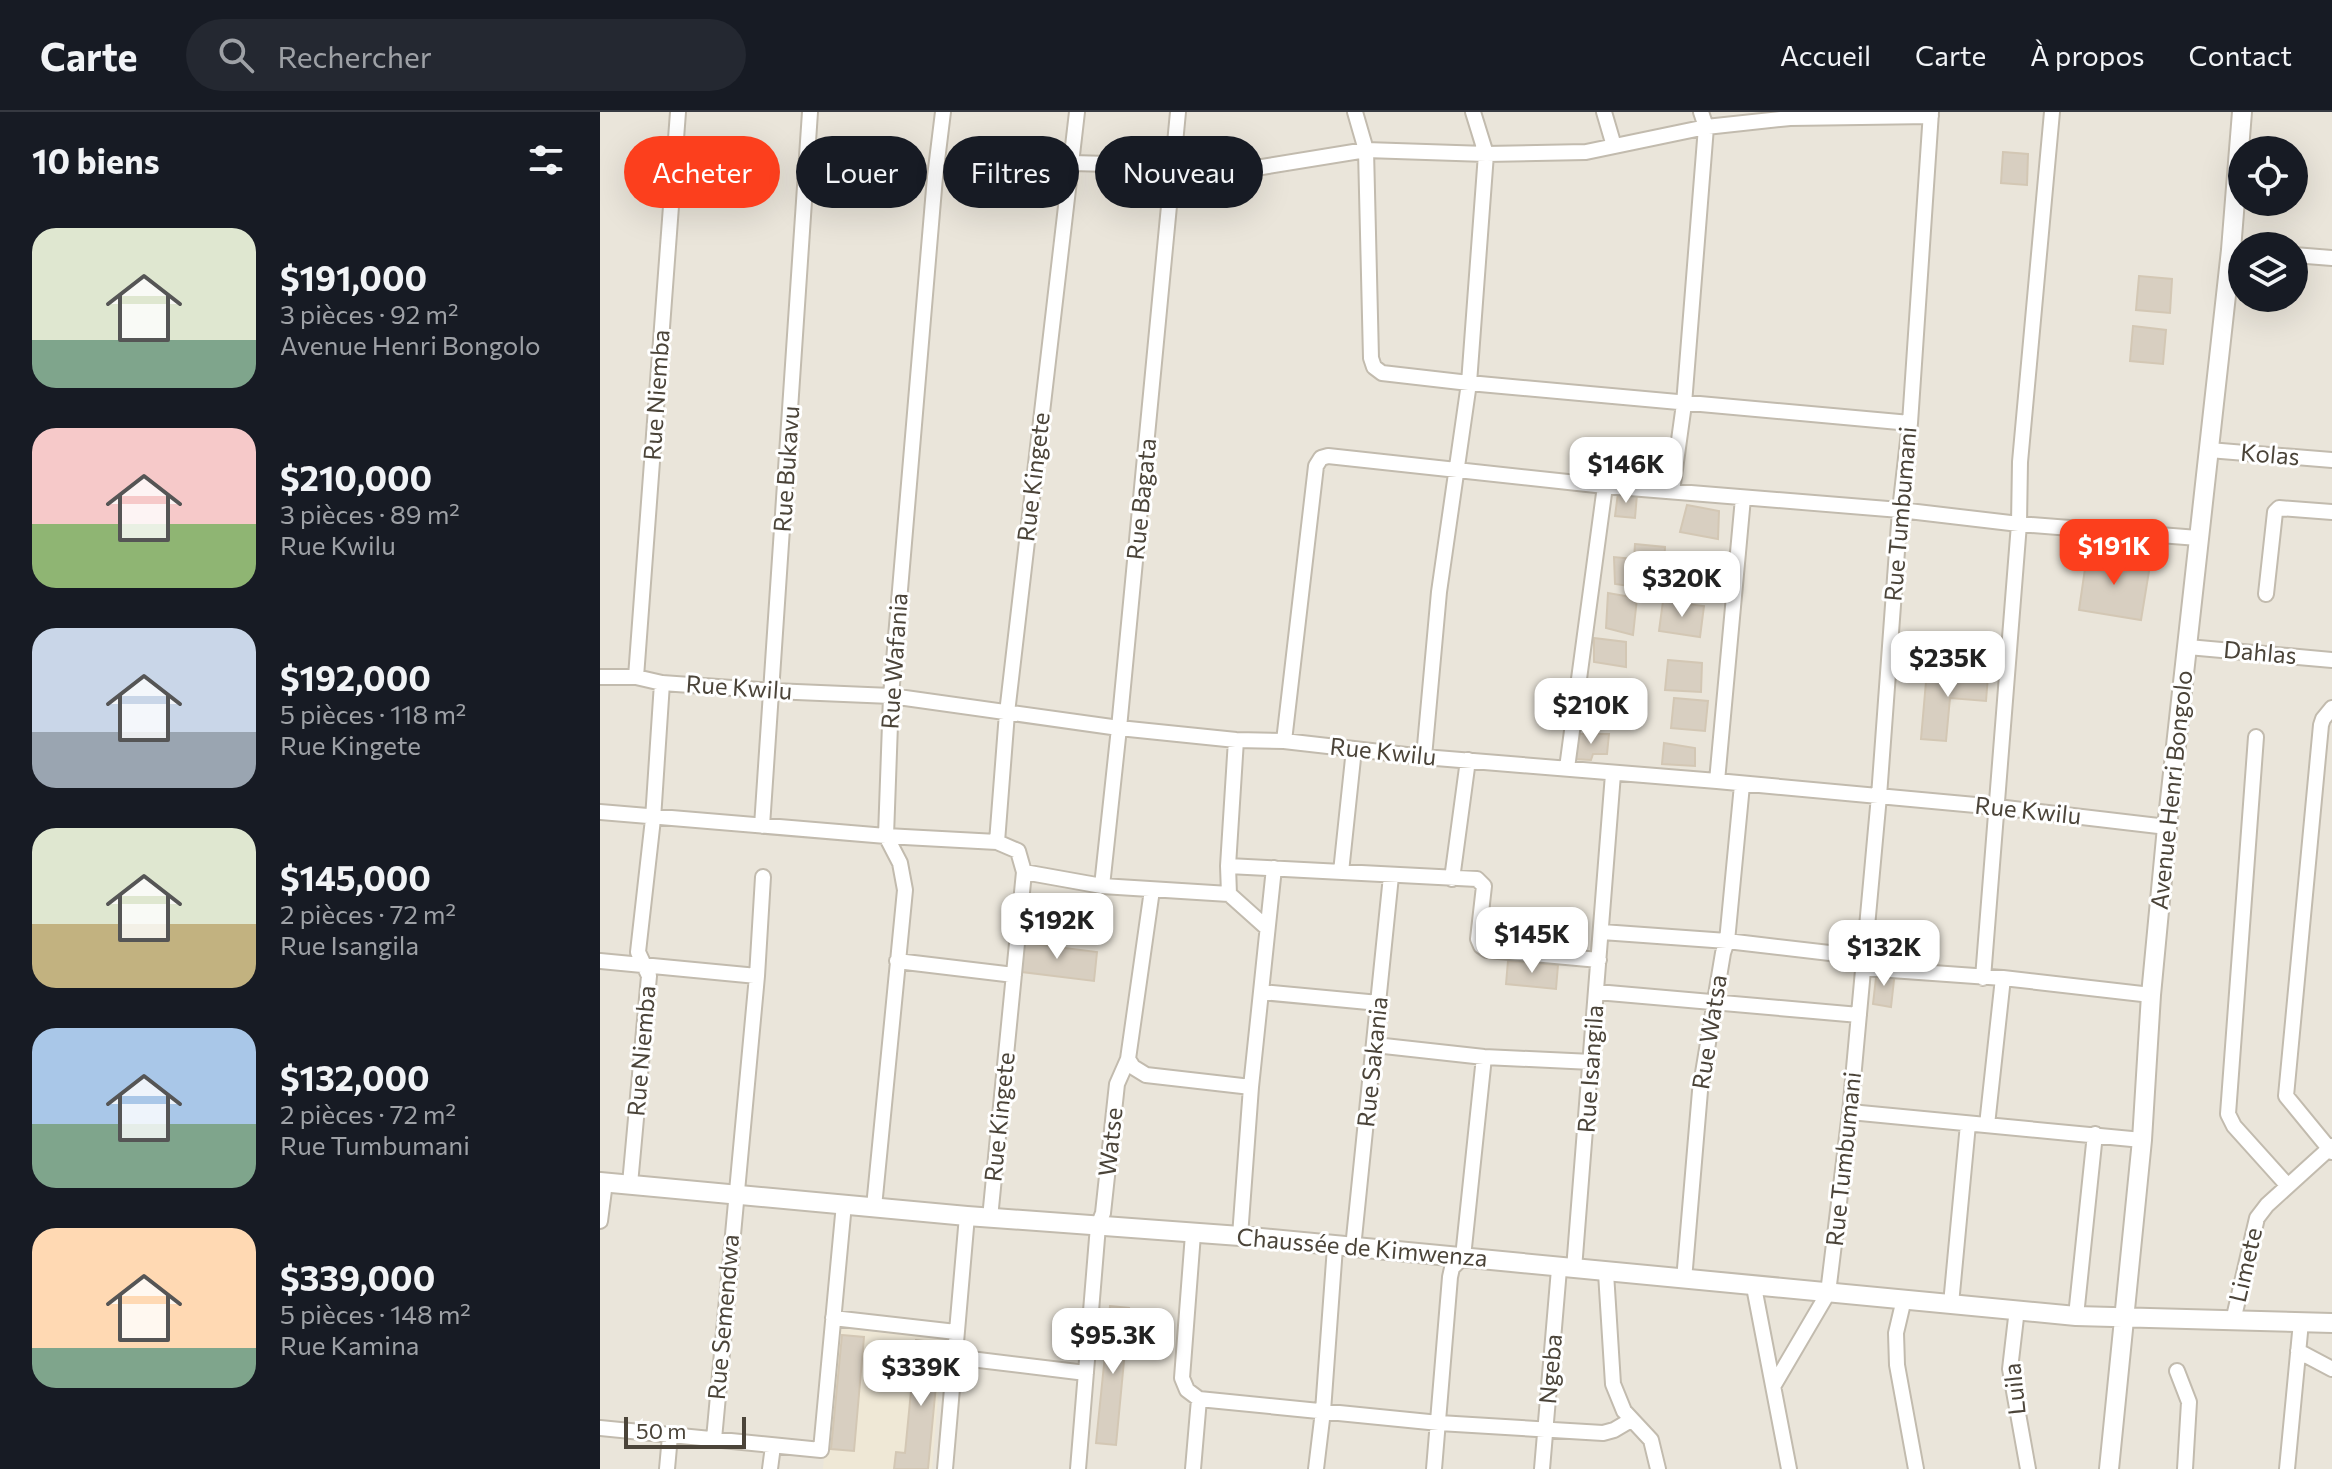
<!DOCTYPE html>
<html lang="fr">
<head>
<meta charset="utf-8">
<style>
	body { margin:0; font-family:Commissioner,sans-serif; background:#242831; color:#f1f3f6; height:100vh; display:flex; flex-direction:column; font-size:30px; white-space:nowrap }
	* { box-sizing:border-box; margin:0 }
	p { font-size:26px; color:#9ea1a6 }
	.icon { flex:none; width:44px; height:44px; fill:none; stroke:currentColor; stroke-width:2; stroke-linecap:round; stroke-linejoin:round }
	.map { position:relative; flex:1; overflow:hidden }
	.sheet { display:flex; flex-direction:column; background:#171b24; width:600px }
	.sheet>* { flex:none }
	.top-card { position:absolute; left:24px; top:24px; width:760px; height:72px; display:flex; gap:16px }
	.buttons { position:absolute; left:1628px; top:24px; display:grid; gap:16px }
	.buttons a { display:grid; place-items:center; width:80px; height:80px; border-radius:50%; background:#171b24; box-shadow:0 8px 32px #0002; font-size:40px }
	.scale { position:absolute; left:24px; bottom:20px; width:122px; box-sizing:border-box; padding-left:8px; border:4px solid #4b4439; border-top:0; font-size:22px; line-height:28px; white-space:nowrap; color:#4b4439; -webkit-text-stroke:6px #fff; paint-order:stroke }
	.price { position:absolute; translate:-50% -68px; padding:0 18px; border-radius:16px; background:#fff; color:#222; font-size:26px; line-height:52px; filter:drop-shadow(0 2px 4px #0008) }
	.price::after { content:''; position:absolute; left:50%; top:48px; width:24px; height:18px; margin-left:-12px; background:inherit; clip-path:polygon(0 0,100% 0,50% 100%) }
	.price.active { background:#fc3f1d; color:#fff }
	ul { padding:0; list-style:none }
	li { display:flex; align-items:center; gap:24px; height:200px; padding:0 32px }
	li span { display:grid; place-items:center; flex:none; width:224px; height:160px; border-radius:24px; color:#555 }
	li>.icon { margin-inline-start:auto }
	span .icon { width:96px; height:96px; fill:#fffc; stroke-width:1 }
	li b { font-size:34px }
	h2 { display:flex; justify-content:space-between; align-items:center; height:96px; padding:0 32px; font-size:34px }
	.tag { padding:0 28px; border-radius:36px; background:#171b24; box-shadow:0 8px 32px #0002; font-size:28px; line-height:72px }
	.tag.active { background:#fc3f1d; color:#fff }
	header { display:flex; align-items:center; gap:48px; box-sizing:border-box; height:112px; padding:0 40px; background:#171b24; border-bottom:2px solid #363941 }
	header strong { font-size:38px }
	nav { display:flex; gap:44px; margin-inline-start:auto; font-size:28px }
	.search { width:560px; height:72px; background:#242831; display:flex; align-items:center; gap:20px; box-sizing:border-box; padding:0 28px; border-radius:44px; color:#9ea1a6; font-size:30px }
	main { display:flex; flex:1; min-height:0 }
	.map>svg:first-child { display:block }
</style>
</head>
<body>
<header>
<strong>Carte</strong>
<div class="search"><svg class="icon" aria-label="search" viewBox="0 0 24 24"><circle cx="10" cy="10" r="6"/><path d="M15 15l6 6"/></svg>Rechercher</div>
<nav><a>Accueil</a><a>Carte</a><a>À propos</a><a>Contact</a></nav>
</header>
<main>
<section class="sheet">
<h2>10 biens<svg class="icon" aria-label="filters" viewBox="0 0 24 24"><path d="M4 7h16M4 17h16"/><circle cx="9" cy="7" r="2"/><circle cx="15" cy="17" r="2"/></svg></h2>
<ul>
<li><span style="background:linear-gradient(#dfe7d0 70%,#7fa58c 0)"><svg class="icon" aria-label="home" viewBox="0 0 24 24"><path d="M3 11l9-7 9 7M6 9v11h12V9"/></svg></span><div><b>$191,000</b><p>3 pièces · 92 m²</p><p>Avenue Henri Bongolo</p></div></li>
<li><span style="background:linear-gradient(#f6c9c9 60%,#8fb573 0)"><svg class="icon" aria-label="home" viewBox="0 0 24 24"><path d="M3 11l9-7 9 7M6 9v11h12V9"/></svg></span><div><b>$210,000</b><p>3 pièces · 89 m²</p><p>Rue Kwilu</p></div></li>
<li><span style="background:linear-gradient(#c9d6e8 65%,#9aa5b1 0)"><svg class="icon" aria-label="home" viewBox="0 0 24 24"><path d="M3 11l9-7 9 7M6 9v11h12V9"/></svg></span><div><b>$192,000</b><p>5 pièces · 118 m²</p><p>Rue Kingete</p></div></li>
<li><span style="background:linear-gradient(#dfe7d0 60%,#c2b280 0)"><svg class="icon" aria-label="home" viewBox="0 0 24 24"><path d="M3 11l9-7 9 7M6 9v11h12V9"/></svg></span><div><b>$145,000</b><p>2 pièces · 72 m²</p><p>Rue Isangila</p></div></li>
<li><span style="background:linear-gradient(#a9c7e8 60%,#7fa58c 0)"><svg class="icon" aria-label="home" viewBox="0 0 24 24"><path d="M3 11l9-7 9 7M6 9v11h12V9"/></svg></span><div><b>$132,000</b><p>2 pièces · 72 m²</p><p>Rue Tumbumani</p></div></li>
<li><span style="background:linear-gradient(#ffd9b3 75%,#7fa58c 0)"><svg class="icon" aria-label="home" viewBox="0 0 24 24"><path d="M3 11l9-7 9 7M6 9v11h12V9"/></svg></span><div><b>$339,000</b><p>5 pièces · 148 m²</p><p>Rue Kamina</p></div></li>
</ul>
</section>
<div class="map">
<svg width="1732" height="1357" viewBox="0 0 1732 1357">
	<rect width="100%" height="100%" fill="#f6f3ec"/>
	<path fill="#eae5da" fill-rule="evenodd" d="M0,0H1732V1357H0ZM1642,38H1694V90H1642ZM1642,134H1694V186H1642Z"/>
	<path fill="#efe8d6" d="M235,1216L343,1226L332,1357H223Z"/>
	<path fill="#d8cfc1" stroke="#d3c7b4" stroke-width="2" d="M1403,40L1428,42L1427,73L1401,71Z
		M1539,164L1572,167L1570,201L1536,198Z
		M1533,214L1566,218L1563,252L1530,249Z
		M1018,381L1037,382L1035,406L1015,404Z
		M1087,393L1119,399L1118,427L1080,420Z
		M1035,432L1065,435L1064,452L1058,453L1057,478L1015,472L1014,445L1034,447Z
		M1082,441L1111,445L1105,483L1080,478Z
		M1487,443L1550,453L1541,508L1479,498Z
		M1008,481L1037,486L1033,523L1006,516Z
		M1063,489L1104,494L1100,525L1059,519Z
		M994,526L1026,530V555L994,550Z
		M1068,548L1102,551L1101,580L1065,578Z
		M1327,558L1388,564L1386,589L1350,586L1346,629L1321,627Z
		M1074,586L1108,589L1105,619L1071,616Z
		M978,622H1009L1007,642H993L991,648L974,647Z
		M1064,631L1095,636V654L1062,652Z
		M417,830L497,840L494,869L422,860Z
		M908,849L958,853L956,877L906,872Z
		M1277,857L1295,859L1291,895L1273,892Z
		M510,1194L529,1196L516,1333L496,1331Z
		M242,1223L264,1225L254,1339L231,1337Z
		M316,1228L340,1231L328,1357H294L296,1340L305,1341Z"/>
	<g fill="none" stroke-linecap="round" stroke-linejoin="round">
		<defs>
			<path id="minor" d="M755,0L766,38L771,246L774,255L782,261L869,271L1310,311
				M1004,0L1014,34
				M472,51L656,56L766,38L886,42L986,40L1106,15L1190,6L1331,4
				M1694,143L1732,146
				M1609,338L1732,348
				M1072,379L1084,292L1106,15L1101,0
				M1666,482L1675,400L1679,396L1732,400
				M1588,535L1732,548
				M0,565H36L62,571L173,579L291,584L519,616L636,628L684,629L824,645L1117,669L1397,695L1567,715
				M36,565L78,0
				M1732,596L1723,607L1721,613L1686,984L1732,1040
				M1656,625L1628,1002L1634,1014L1688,1074
				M684,629L716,354L721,346L728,344L1005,374L1300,398L1419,412L1598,426
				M824,645L839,480L869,271L886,42L873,0
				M967,656L1005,374
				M1117,669L1143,386
				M0,700L286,724L397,730L418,739L424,760L502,774L629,782L667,816
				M162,714L210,0
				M397,730L407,601L477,0
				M628,754L877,767L884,774L878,827L881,834L887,838L999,848
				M741,760L754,637
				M852,767L868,648
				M502,774L519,616L578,0
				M552,778L528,947L533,955L546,963L651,975
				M629,782L628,754L636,628
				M1002,820L1127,829L1264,845
				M0,849L157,864
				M297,849L414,863
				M1263,856L1403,866L1551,883
				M1383,866L1419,412L1420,350L1452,0
				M661,880L779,891
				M997,880L1259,903
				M775,933L884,945L992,950
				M1250,1000L1542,1028
				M1387,1013L1403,866
				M30,1072L49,864L38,840L53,707L62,571
				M274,1095L305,778L300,751L286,724L291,584L335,65L343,0
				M390,1106L424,760
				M0,1109L5,1070
				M593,1122L582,1266L587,1278L599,1287L839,1311L1003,1321L1014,1318L1031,1308
				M640,1124L651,975L674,756
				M753,1136L791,764
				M974,1157L1013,662
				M1006,1161L1013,1272L1024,1299L1051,1328L1058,1357
				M1084,1168L1100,979L1123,841L1127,829L1142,673
				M1154,1175L1189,1357
				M1304,1187L1296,1221L1297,1253L1316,1357
				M1351,1192L1368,1012
				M1417,1197L1410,1257L1428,1357
				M1476,1204L1495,1022
				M233,1206L356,1220
				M1633,1209L1657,1106L1667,1093L1732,1034
				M1698,1239L1732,1257
				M354,1245L486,1261
				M1577,1259L1589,1290L1585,1357
				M1174,1273L1228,1181L1250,1000L1279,684L1300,398L1310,311L1331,0
				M0,1316L221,1338L244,1092
				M114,1327L157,864L163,765
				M67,1357L70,1324
				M170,1357L173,1334
				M345,1357L367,1104
				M478,1357L498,1114L503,1101L517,972L528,947
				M593,1357L599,1287
				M716,1357L723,1299L735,1135
				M834,1357L850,1165L852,1156L863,1145L884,945
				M942,1357L959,1157
				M1687,1357L1701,1210"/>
			<path id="tertiary" d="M0,1070L367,1104L640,1124L1476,1204L1732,1211
				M1509,1357L1542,1028L1551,883L1567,715L1631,138L1642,0"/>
		</defs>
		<use href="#minor" stroke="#c2bbae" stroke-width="18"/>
		<use href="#tertiary" stroke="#c2bbae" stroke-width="22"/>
		<use href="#minor" stroke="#fff" stroke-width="14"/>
		<use href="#tertiary" stroke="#fff" stroke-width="18"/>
	</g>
	<g text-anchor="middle" stroke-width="6" stroke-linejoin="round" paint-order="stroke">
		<g font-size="24" fill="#4b4439" stroke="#fff">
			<text transform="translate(57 283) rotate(-86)" y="8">Rue Niemba</text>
			<text transform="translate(1670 343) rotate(5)" y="8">Kolas</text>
			<text transform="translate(187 357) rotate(-86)" y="8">Rue Bukavu</text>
			<text transform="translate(434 365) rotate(-83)" y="8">Rue Kingete</text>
			<text transform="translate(542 387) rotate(-84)" y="8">Rue Bagata</text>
			<text transform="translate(1301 402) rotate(-85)" y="8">Rue Tumbumani</text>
			<text transform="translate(1660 541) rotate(5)" y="8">Dahlas</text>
			<text transform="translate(295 549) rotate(-86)" y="8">Rue Wafania</text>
			<text transform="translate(139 576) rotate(4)" y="8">Rue Kwilu</text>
			<text transform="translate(783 640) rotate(6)" y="8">Rue Kwilu</text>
			<text transform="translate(1572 678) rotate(-84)" y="8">Avenue Henri Bongolo</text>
			<text transform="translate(1428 699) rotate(6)" y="8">Rue Kwilu</text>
			<text transform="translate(1110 920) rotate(-81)" y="8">Rue Watsa</text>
			<text transform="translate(42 939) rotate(-85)" y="8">Rue Niemba</text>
			<text transform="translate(773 950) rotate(-84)" y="8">Rue Sakania</text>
			<text transform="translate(991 957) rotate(-86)" y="8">Rue Isangila</text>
			<text transform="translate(400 1005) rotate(-84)" y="8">Rue Kingete</text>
			<text transform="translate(511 1030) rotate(-84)" y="8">Watse</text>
			<text transform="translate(1244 1047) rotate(-84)" y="8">Rue Tumbumani</text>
			<text transform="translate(762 1136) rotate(5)" y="8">Chaussée de Kimwenza</text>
			<text transform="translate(1646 1153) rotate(-77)" y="8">Limete</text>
			<text transform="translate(124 1205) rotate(-85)" y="8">Rue Semendwa</text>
			<text transform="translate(951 1257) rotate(-85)" y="8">Ngeba</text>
			<text transform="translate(1415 1277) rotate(-96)" y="8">Luila</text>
		</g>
	</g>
</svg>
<div class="buttons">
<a><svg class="icon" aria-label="locate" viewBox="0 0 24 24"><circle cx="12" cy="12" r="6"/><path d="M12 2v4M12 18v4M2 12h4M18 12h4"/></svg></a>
<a><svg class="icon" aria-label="layers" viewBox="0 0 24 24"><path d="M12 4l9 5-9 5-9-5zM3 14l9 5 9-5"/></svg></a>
</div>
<div class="scale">50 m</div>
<b class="price" style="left:1026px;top:393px">$146K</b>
<b class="price active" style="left:1514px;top:475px">$191K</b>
<b class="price" style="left:1082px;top:507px">$320K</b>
<b class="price" style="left:1348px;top:587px">$235K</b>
<b class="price" style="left:991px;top:634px">$210K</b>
<b class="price" style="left:457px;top:849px">$192K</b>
<b class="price" style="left:932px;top:863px">$145K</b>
<b class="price" style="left:1284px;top:876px">$132K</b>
<b class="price" style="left:513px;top:1264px">$95.3K</b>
<b class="price" style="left:321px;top:1296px">$339K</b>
<div class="top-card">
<a class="tag active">Acheter</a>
<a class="tag">Louer</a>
<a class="tag">Filtres</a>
<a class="tag">Nouveau</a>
</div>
</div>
</main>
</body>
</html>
